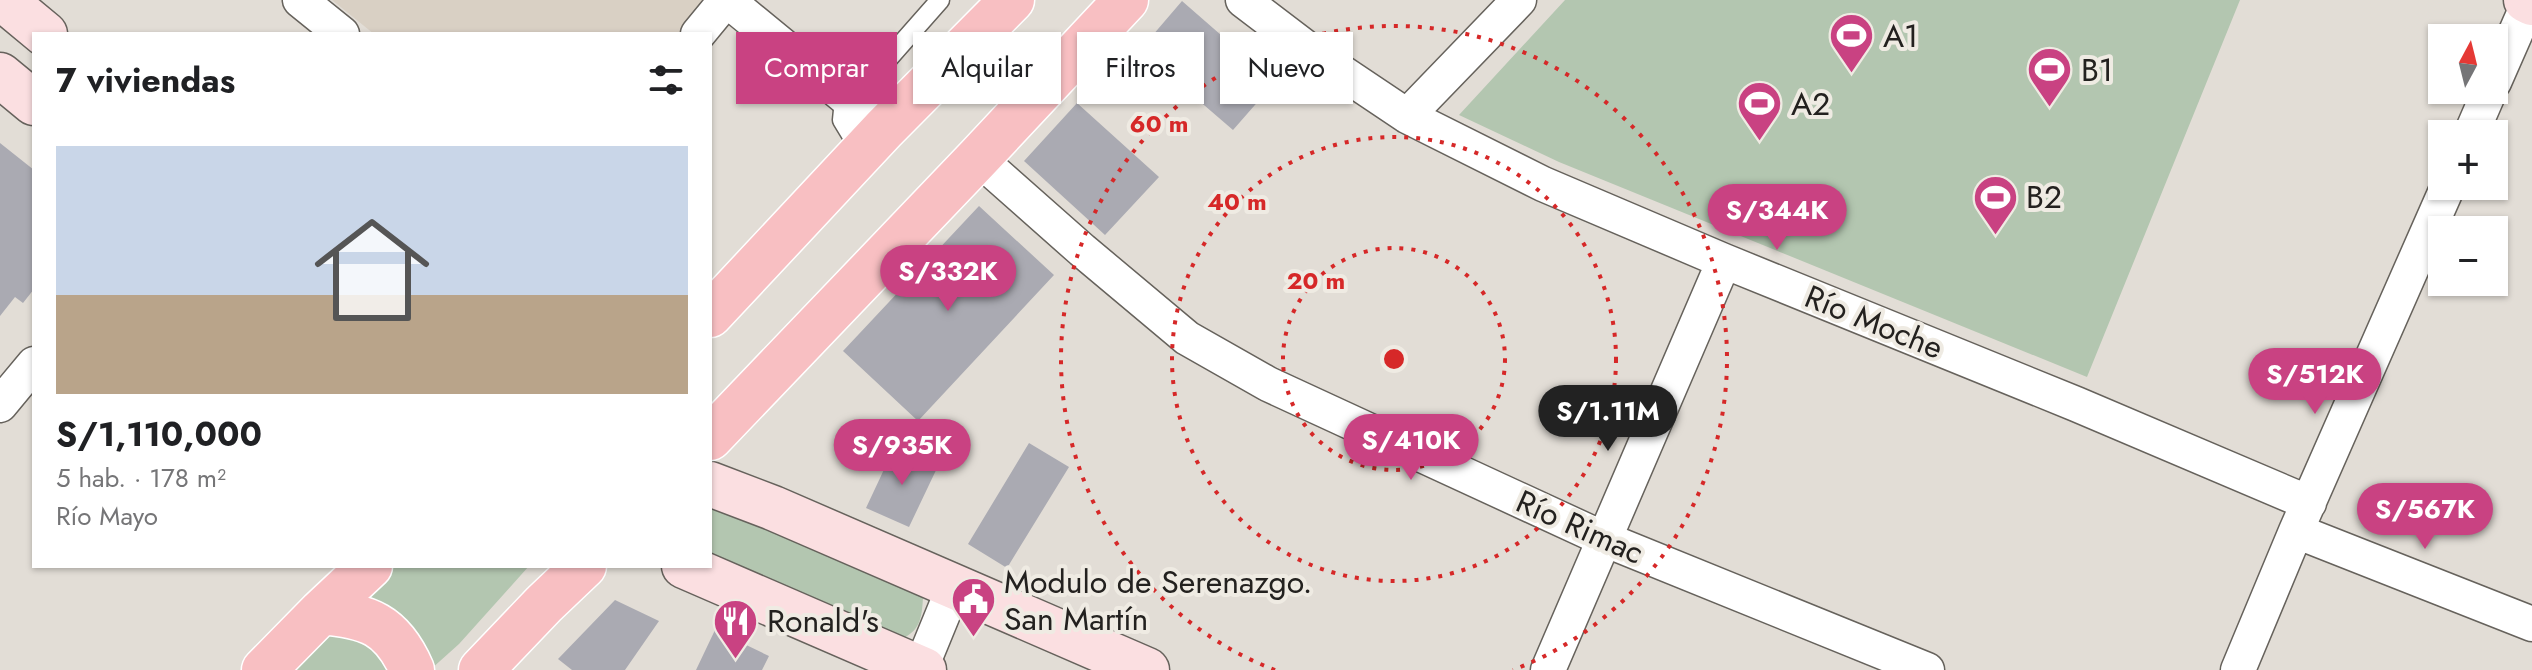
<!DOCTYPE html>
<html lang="es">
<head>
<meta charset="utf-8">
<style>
	body { margin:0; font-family:Jost,sans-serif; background:#f6f6f6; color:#202124; height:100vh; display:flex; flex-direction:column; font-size:30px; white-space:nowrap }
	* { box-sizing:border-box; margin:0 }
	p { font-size:26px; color:#757577 }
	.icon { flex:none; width:44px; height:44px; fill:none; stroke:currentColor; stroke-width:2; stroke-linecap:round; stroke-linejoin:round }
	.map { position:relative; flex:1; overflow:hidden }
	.panel { position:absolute; left:32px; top:32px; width:680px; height:536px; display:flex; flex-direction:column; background:#fff; border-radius:0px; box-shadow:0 2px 6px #0004 }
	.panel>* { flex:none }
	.banner { position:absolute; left:736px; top:32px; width:760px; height:72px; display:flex; gap:16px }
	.needle { width:52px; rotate:7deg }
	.tools { position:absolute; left:2428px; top:24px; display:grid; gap:16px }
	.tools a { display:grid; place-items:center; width:80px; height:80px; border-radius:0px; background:#fff; box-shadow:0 2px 6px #0004; font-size:40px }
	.price { position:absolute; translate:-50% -68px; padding:0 18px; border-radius:28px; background:#c94282; color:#fff; font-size:26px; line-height:52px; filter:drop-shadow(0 2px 4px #0008) }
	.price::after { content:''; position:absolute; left:50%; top:48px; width:24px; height:18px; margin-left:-12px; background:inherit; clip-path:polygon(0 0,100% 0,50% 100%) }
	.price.on { background:#222; color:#fff }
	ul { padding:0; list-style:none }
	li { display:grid; align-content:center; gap:16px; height:424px; padding:0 24px }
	li span { display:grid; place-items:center; height:248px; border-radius:0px; color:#555 }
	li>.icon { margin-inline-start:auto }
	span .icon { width:144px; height:144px; fill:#fffc; stroke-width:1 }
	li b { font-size:34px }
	h2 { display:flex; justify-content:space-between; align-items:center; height:96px; padding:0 24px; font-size:34px }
	.chip { padding:0 28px; border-radius:0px; background:#fff; box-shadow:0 2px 6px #0004; font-size:28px; line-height:72px }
	.chip.on { background:#c94282; color:#fff }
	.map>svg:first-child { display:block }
</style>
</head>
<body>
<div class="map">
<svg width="2532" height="670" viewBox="0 0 2532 670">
	<rect width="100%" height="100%" fill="#e2ddd6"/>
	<path fill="#d9d0c4" d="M332,0H728L699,34H374Z"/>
	<path fill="#b3c6b0" d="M1565,0H2240L2087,377L1559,162L1459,115Z
		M710,504L923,597C922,618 920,632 899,640L710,557Z
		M385,566H529L459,644L430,670C411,614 407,614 352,597Z
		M353,626L396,670H281L320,629Z"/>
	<path fill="#aaaab2" d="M1182,1L1275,82L1233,130L1140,50Z
		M1077,103L1159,177L1105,235L1024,161Z
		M0,143L34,170V289L23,303L15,297L0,316Z
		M979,206L1054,275L918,421L843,351Z
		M1029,443L1069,467L1007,568L968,544Z
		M895,446L938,466L909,527L866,508Z
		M615,600L659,621L625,670H572L558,659Z
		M715,630L769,656L762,670H696Z"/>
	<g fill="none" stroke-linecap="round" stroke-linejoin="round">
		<defs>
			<path id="lane" d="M862,153L842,120L843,110L940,0"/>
			<path id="street" d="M300,0L342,34
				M727,0L884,129
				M1243,0L1310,51L1407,116L1543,184L1724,261L2076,404L2309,503
				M698,34L726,0
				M2494,82L2530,0
				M1407,116L1519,0
				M2471,134L2490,90
				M978,158L1082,250L1187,338L1268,384L1604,539L1927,670
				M0,405L34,364
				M2296,531L2532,624
				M920,670L954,587
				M1548,670L1724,261
				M2238,670L2296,531L2448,186"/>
			<path id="secondary" d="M4,0L45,34
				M2526,0L2532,3
				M0,75L34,103
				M710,484L773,508L1147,670
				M684,566L924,670"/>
			<path id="primary" d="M710,315L884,129L1012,0
				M710,438L978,158L1126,0
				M321,612C368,616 392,624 412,670
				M264,670L321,612L370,566
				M481,670L544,604L584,566"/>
		</defs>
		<use href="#lane" stroke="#66625c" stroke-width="21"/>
		<use href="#street" stroke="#66625c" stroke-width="37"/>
		<use href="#secondary" stroke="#66625c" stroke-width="47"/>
		<use href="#primary" stroke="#fff" stroke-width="47"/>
		<use href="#lane" stroke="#fff" stroke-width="18"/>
		<use href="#street" stroke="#fff" stroke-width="34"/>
		<use href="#secondary" stroke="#fbdfe1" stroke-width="44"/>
		<use href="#primary" stroke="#f8bfc2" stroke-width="44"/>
	</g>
	<g fill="none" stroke="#d62828" stroke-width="4" stroke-dasharray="4 8">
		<circle cx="1394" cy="359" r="111"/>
		<circle cx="1394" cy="359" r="222"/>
		<path d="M1275 670A333 333 0 1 1 1513 670"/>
	</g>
	<defs>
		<symbol id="stadium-pin" viewBox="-11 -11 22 30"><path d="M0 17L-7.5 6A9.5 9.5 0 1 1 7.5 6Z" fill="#c94282" stroke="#efebe3"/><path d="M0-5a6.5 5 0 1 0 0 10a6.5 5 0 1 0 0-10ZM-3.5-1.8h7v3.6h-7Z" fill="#fff"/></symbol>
		<symbol id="civic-pin" viewBox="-11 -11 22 30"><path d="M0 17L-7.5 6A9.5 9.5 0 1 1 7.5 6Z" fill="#c94282" stroke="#efebe3"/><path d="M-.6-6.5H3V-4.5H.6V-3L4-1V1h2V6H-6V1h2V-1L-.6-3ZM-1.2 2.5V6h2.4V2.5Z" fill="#fff"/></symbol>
		<symbol id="restaurant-pin" viewBox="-11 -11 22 30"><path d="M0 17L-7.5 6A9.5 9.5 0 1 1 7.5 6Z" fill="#c94282" stroke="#efebe3"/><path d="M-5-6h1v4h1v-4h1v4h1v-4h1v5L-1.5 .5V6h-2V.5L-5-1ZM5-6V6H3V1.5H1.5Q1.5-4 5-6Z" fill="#fff"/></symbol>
	</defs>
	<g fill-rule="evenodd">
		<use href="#stadium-pin" x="1826" y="10" width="51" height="69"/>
		<use href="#stadium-pin" x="2024" y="44" width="51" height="69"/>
		<use href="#stadium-pin" x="1734" y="78" width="51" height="69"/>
		<use href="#stadium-pin" x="1970" y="172" width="51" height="69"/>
		<use href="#civic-pin" x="948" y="574" width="51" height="69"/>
		<use href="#restaurant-pin" x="710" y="596" width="51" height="69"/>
	</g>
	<g text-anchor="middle" stroke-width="8" stroke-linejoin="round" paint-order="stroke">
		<g font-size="32" fill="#23211f" stroke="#efebe3" text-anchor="start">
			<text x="1883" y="47">A1</text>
			<text x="2081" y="81">B1</text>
			<text x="1791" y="115">A2</text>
			<text x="2026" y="208">B2</text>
			<text x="1004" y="593">Modulo de Serenazgo.<tspan x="1004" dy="37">San Martín</tspan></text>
			<text x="767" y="632">Ronald's</text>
		</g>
		<g font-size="32" fill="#23211f" stroke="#efebe3">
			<text transform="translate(1874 322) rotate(22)" y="11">Río Moche</text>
			<text transform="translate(1580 527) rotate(24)" y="11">Río Rimac</text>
		</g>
	</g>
	<circle cx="1394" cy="359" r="12" fill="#d62828" stroke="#efebe3" stroke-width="4"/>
	<g font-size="24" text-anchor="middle" font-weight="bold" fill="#d62828" stroke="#efebe3" stroke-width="8" stroke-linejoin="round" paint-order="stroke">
		<text x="1159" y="132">60 m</text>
		<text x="1237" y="210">40 m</text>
		<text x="1316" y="289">20 m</text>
	</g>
</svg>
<div class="tools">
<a><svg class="needle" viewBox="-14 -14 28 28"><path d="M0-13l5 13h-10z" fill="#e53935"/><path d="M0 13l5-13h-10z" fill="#757577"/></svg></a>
<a>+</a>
<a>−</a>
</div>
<b class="price" style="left:1777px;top:252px">S/344K</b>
<b class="price" style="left:948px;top:313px">S/332K</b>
<b class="price" style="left:2315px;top:416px">S/512K</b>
<b class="price on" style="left:1608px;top:453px">S/1.11M</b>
<b class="price" style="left:1411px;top:482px">S/410K</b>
<b class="price" style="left:902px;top:487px">S/935K</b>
<b class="price" style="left:2425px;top:551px">S/567K</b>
<div class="banner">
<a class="chip on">Comprar</a>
<a class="chip">Alquilar</a>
<a class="chip">Filtros</a>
<a class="chip">Nuevo</a>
</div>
<section class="panel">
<h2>7 viviendas<svg class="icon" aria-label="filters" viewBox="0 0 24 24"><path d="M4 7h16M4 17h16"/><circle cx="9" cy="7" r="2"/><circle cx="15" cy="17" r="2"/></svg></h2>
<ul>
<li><span style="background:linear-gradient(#c9d6e8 60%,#b9a48a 0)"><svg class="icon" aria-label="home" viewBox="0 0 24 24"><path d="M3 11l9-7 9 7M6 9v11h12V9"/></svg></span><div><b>S/1,110,000</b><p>5 hab. · 178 m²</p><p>Río Mayo</p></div></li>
</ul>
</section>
</div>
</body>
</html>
